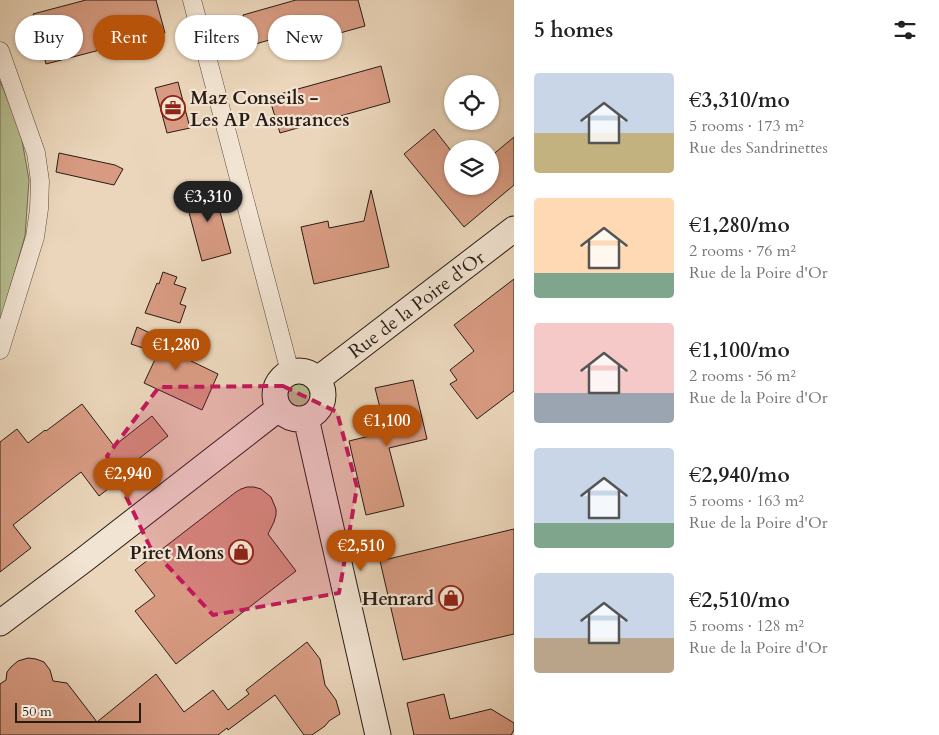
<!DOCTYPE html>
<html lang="en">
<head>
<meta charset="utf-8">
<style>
	body { margin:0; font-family:Cardo,serif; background:#f2f2f2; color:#222; height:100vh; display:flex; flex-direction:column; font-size:19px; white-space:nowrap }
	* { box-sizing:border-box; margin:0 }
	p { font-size:16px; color:#767676 }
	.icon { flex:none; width:28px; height:28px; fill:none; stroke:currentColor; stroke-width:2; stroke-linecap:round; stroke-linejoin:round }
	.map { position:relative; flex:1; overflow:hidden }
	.side { display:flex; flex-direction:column; background:#fff; width:425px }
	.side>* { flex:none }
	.hud { position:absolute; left:15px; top:15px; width:424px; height:45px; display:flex; gap:10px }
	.fabs { position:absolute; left:444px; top:75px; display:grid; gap:10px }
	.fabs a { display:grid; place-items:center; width:55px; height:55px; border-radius:50%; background:#fff; box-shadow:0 1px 4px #0004; font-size:25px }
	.scale { position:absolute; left:15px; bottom:12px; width:126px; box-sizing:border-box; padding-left:5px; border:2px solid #271c15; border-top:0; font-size:14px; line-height:18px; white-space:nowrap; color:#271c15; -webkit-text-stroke:4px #f2e4d3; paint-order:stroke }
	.price { position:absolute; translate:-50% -42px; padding:0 11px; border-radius:18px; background:#b45309; color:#fff; font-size:16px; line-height:32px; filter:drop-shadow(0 1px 2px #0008) }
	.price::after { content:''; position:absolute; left:50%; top:30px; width:15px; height:11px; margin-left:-8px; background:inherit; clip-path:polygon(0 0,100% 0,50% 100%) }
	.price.selected { background:#222; color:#fff }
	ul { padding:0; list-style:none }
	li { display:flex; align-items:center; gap:15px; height:125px; padding:0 20px }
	li span { display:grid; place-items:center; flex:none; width:140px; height:100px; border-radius:5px; color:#555 }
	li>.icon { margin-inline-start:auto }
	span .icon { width:60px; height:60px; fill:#fffc; stroke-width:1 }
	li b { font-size:21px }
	h2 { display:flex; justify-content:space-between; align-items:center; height:60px; padding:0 20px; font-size:21px }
	.tag { padding:0 18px; border-radius:22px; background:#fff; box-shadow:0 1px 4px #0004; font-size:18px; line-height:45px }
	.tag.selected { background:#b45309; color:#fff }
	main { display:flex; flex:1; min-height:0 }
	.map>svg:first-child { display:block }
</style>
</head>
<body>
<main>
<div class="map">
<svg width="514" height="735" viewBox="0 0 514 735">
	<rect width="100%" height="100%" fill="#ebd6bb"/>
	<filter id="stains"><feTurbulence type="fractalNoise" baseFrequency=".004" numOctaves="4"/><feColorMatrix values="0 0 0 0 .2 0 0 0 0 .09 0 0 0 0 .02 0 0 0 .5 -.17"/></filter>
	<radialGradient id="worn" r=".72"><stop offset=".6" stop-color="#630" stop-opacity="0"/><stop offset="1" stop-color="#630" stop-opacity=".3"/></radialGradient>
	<path fill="#b7be90" stroke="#6f6d52" d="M0,81L20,129L29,180L25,236L0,323Z
		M286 394a13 13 0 1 1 26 0a13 13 0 1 1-26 0Z"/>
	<path fill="#d89b82" stroke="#271c15" d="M86,0H156L165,33L46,64L33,14Z
		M296,0H358L365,26L279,50L276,38L252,45L243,15Z
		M381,66L390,102L280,133L269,97Z
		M178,82L190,128L167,133L155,88Z
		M434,129L452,152V186H490V157L514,137V185L464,227L404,154Z
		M59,153L115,165L123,169L114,185L56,172Z
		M212,182L231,253L202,261L187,205L197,202L193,187Z
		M371,190L389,267L314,284L301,227L328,221L329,228L364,221Z
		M163,272L177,277L174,284L186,288L180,304L186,306L180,323L145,313L157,283L159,284Z
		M514,279V391L477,419L450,384L457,380L450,370L474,351L454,325Z
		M137,327L191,352L187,359L218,374L202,410L144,383L158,353L131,344Z
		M413,380L427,439L389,448L404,506L366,515L349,441L386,432L375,388Z
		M82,404L114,446L152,416L168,436L123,471L126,475L99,496L81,472L13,525L31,548L0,572V442L17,429L28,443L45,430L46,431Z
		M247,487H254L261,489L271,497L276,509V515L274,522L268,534L296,571L176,664L135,611L155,596L135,570L236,492L241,489Z
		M514,529V634L403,660L380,561Z
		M307,642L320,659L325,685L336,700L340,714L329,721L325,726L312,735H304L275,695L228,730L227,728L218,735H0V684L6,680L7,672L11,667L18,661L28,658L36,659L44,662L50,670L53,681L67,683L97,722L156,674L184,712L213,690L228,710L249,694L246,690Z
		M444,694L450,719L491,709L514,723V730L511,735H414L407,703Z"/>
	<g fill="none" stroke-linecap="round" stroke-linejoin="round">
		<defs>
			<path id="street" d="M192,0L290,372
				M0,51L36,153L40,181L39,209L35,237L0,350"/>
			<path id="secondary" d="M275 395a24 24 0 1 1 48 0a24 24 0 1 1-48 0Z
				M318,379L514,229
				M306,418L378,735
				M0,623L85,559L278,409"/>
		</defs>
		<use href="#street" stroke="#584a3e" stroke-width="19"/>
		<use href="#secondary" stroke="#271c15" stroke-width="27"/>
		<use href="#street" stroke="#f2e4d3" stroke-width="18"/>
		<use href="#secondary" stroke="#f2e4d3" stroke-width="25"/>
	</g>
	<path fill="#c2185b" fill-opacity="0.2" stroke="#c2185b" stroke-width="4" stroke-dasharray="10 6" stroke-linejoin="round" d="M283,386L337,412L357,487L339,593L213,615L150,547L107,456L159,387Z"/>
	<defs>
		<symbol id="office-ring" viewBox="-11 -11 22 22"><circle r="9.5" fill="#f2e4d3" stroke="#8f2418" stroke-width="1.5"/><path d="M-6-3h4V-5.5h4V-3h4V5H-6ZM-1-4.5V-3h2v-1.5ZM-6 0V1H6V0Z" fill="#8f2418"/></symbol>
		<symbol id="shop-ring" viewBox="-11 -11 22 22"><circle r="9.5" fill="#f2e4d3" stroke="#8f2418" stroke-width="1.5"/><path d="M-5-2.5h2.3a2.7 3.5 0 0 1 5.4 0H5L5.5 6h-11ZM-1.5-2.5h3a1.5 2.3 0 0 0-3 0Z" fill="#8f2418"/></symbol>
	</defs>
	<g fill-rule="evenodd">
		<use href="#office-ring" x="159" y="94" width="28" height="28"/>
		<use href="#shop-ring" x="227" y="538" width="28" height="28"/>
		<use href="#shop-ring" x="437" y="584" width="28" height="28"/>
	</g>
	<g text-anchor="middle" stroke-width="4.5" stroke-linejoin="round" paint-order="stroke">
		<g font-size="19" font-weight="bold" fill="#271c15" stroke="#f2e4d3" text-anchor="end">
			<text x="190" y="104" text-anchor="start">Maz Conseils -<tspan x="190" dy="22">Les AP Assurances</tspan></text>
			<text x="224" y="559">Piret Mons</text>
			<text x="434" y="605">Henrard</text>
		</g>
		<g font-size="19" fill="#271c15" stroke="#f2e4d3">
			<text transform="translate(416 304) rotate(-37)" y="7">Rue de la Poire d'Or</text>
		</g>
	</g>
	<rect width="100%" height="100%" filter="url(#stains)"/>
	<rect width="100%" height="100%" fill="url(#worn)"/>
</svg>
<div class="fabs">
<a><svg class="icon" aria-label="locate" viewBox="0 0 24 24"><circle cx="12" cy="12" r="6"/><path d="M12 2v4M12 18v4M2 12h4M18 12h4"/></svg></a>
<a><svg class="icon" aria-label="layers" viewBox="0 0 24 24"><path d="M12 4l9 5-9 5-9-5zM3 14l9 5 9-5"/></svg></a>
</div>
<div class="scale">50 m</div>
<b class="price selected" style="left:208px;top:223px">€3,310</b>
<b class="price" style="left:176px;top:371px">€1,280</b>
<b class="price" style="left:387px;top:447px">€1,100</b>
<b class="price" style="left:128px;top:500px">€2,940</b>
<b class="price" style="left:361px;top:572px">€2,510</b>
<div class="hud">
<a class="tag">Buy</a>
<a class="tag selected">Rent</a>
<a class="tag">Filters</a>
<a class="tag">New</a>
</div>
</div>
<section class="side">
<h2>5 homes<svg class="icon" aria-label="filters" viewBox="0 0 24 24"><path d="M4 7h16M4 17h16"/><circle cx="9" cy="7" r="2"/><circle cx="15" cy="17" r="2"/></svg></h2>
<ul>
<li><span style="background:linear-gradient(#c9d6e8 60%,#c2b280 0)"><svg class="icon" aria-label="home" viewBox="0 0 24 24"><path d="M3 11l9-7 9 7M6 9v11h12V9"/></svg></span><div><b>€3,310/mo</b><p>5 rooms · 173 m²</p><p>Rue des Sandrinettes</p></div></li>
<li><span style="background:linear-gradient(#ffd9b3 75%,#7fa58c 0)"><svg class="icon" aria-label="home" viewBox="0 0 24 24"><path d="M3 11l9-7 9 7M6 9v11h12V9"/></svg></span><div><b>€1,280/mo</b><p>2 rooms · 76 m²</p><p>Rue de la Poire d'Or</p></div></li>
<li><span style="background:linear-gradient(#f6c9c9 70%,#9aa5b1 0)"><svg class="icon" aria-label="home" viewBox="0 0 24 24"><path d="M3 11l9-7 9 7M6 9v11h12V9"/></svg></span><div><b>€1,100/mo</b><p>2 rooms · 56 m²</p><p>Rue de la Poire d'Or</p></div></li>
<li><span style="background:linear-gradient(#c9d6e8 75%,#7fa58c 0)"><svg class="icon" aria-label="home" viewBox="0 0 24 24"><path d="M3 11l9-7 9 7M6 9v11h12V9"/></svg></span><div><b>€2,940/mo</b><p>5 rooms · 163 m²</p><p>Rue de la Poire d'Or</p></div></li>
<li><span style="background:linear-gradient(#c9d6e8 65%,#b9a48a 0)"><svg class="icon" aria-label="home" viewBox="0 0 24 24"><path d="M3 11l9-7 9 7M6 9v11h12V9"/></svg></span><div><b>€2,510/mo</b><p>5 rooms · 128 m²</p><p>Rue de la Poire d'Or</p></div></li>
</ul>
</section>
</main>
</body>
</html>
